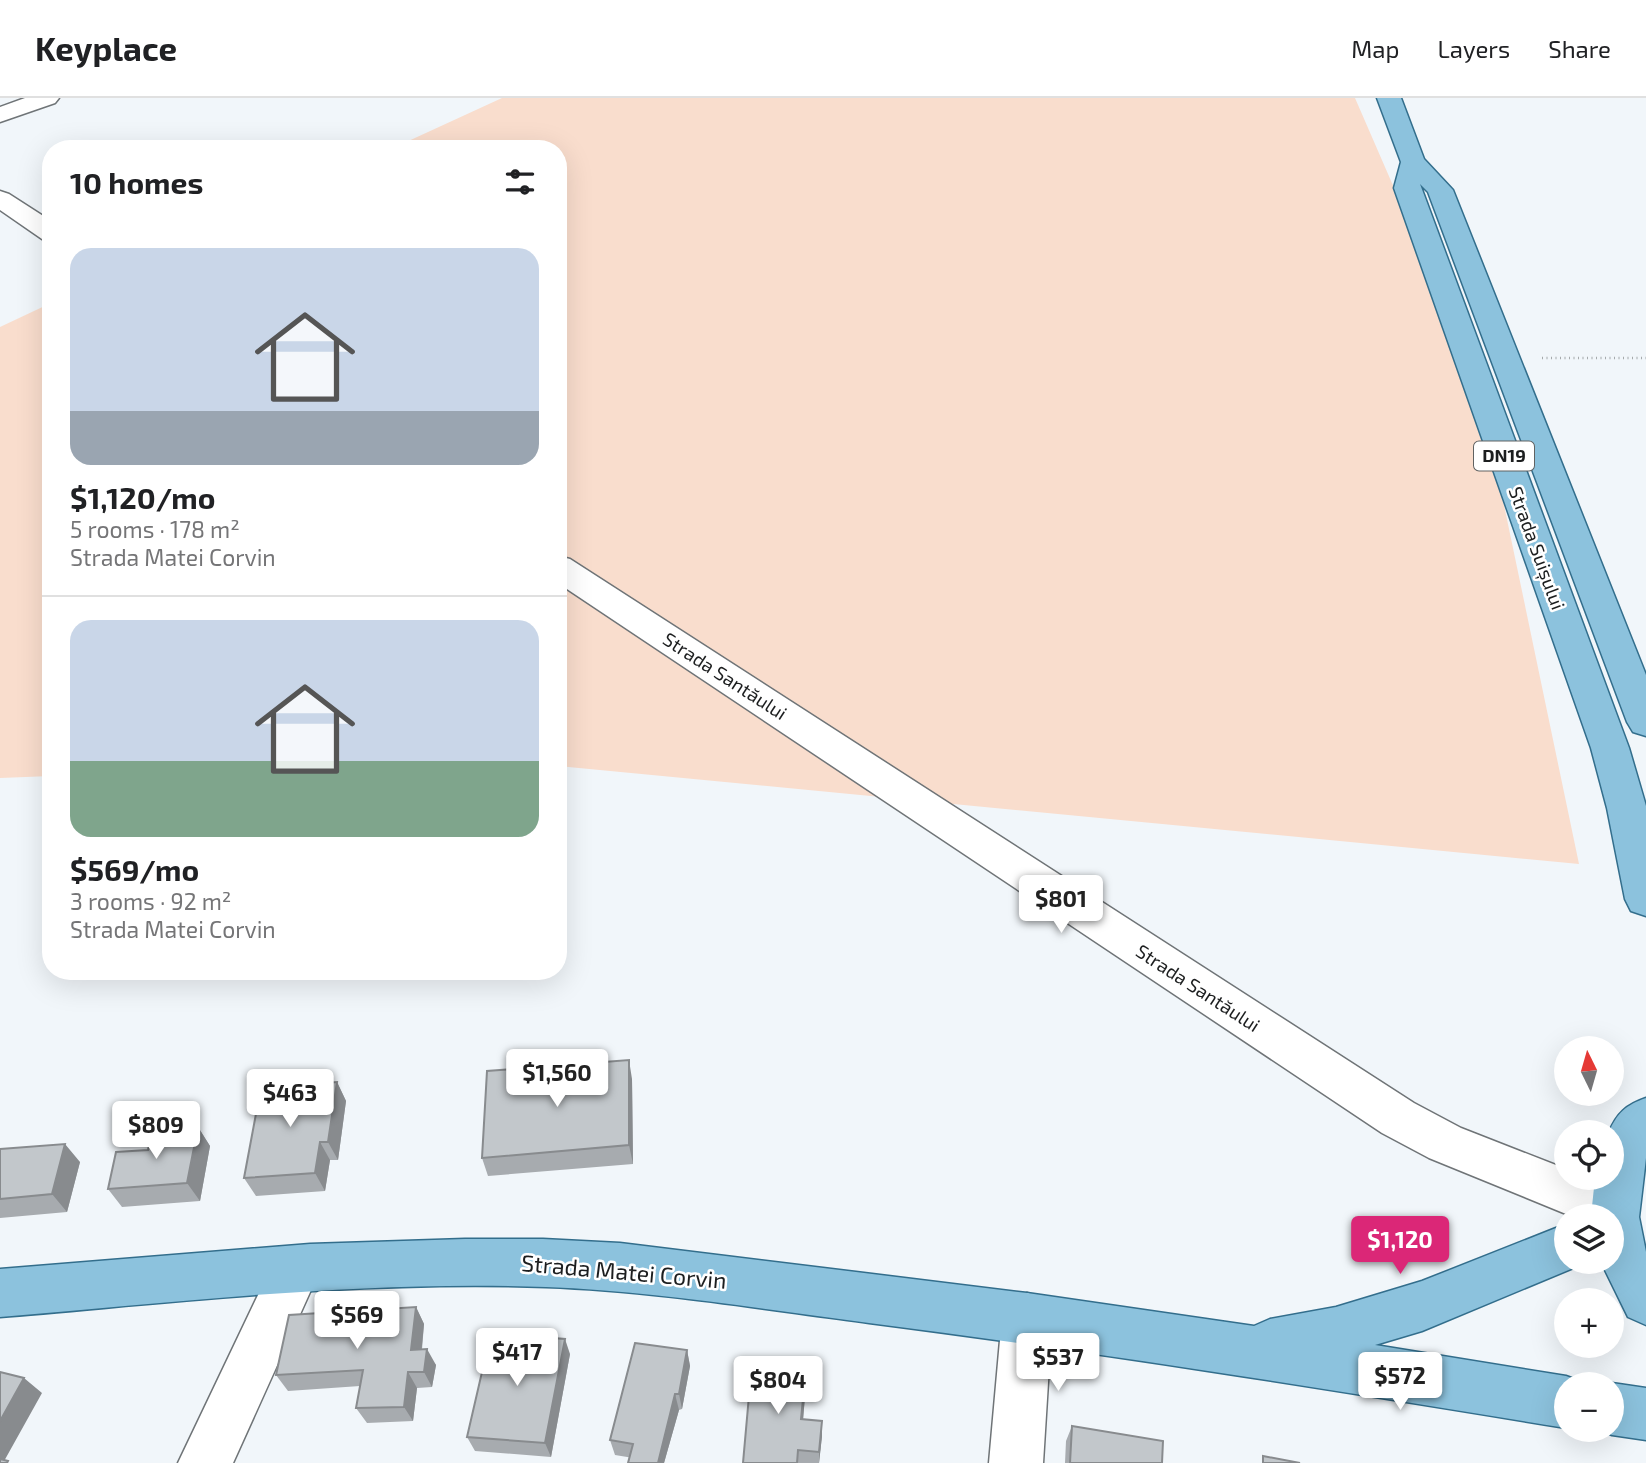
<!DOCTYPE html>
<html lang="en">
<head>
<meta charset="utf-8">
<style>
	body { margin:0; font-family:"Exo 2",sans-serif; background:#f2f2f2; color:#202124; height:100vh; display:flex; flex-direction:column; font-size:26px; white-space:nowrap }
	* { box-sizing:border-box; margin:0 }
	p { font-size:23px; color:#757577 }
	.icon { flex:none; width:38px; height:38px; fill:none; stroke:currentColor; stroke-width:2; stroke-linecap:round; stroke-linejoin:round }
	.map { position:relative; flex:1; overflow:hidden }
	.details { position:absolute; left:42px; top:42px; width:525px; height:840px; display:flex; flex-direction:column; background:#fff; border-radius:28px; box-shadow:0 7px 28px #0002 }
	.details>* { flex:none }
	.needle { width:46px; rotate:355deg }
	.fabs { position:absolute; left:1554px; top:938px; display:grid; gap:14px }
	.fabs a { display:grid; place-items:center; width:70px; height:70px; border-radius:50%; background:#fff; box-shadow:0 7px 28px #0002; font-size:35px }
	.price { position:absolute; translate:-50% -60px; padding:0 16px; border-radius:7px; background:#fff; color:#222; font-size:23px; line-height:46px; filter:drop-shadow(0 2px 4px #0008) }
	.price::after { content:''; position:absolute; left:50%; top:42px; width:21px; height:16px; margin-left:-10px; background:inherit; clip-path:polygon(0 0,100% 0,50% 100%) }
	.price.on { background:#db2777; color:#fff }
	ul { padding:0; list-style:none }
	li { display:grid; align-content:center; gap:14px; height:371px; padding:0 28px }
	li+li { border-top:2px solid #e0e0e0 }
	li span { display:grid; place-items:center; height:217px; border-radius:21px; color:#555 }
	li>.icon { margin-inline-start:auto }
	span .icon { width:126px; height:126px; fill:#fffc; stroke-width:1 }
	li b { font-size:30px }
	h2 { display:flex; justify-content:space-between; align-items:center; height:84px; padding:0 28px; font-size:30px }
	header { display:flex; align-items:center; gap:42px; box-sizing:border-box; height:98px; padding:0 35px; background:#fff; border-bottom:2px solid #e0e0e0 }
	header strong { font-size:33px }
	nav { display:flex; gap:38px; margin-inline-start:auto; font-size:24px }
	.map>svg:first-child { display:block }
</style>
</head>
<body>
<header>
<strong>Keyplace</strong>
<nav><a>Map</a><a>Layers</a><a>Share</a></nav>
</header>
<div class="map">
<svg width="1646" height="1365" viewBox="0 0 1646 1365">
	<rect width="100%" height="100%" fill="#f1f6fa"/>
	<path fill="#f9ddcd" d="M502,0H1355L1398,99L1495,364L1579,766L558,668V51H391Z
		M51,205V678L0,680V229Z"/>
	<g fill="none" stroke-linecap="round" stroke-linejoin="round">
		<defs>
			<path id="minor" d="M25,0H59L55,5L0,24V9Z
				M0,93L9,96L51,123V143L42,141L0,112Z
				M558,458L570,461L1414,1005L1461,1030L1566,1071V1080H1588L1629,1096L1636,1112L1629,1128L1612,1135V1118H1571L1429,1060L1382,1035L558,485Z
				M295,1148L312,1155L320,1172L233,1365H178L278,1155Z
				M1027,1195L1045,1202L1052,1220L1043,1365H989L1002,1220L1009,1202Z"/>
			<path id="major" d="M1377,0H1401L1424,61L1453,92L1646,577V638L1633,634L1627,624L1428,94L1420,86L1629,650L1646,708V818L1631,813L1625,801L1607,710L1591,650L1394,90L1401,64Z
				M1646,1000V1060L1639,1119L1646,1154V1227L1628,1219L1601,1164H1612V1118H1591L1595,1080H1612V1034H1609C1617,1015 1626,1007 1646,1000Z
				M1566,1126V1164L1583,1166L1422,1233L1375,1247L1566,1278L1585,1285L1566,1286V1330C1334,1292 1102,1255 869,1225C761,1211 654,1193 546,1189C364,1182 181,1204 0,1219V1171L310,1146L465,1141H543L620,1145L1027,1195L1254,1228L1270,1221L1336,1209L1422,1183Z
				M1612,1285L1646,1290V1342L1612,1337L1599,1332H1612V1286H1608Z"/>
		</defs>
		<use href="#minor" stroke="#6f7477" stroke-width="3"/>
		<use href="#major" stroke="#336e8c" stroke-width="3"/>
		<path stroke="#a6aaac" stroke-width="2.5" stroke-dasharray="1 3.5" stroke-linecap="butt" d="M1542,260H1646"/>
		<use href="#minor" fill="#fff" fill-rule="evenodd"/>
		<use href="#major" fill="#8cc2dd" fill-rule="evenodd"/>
	</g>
	<path fill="#a7abaf" d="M632,981L633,1066L488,1078L482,1060Z
		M337,984L346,1003L338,1062H330L325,1093L256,1098L244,1080Z
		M198,1029L210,1048L200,1103L122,1109L108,1091Z
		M0,1051L80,1064L67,1114L0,1120Z
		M416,1209L424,1226L422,1252L436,1267L432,1289L417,1290L413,1323L367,1325L356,1310L360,1288L288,1293L276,1277Z
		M687,1252L690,1268L682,1311L679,1312L664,1365L615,1357L610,1342Z
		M570,1256L551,1359L475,1353L467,1339Z
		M806,1271V1286L803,1321L822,1338L819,1365H743Z
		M1072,1328L1162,1365H1065L1066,1343Z"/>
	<path fill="#888b8e" d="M629,962L632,981L633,1066L629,1047Z
		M337,984L346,1003L338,1062L328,1044Z
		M198,1029L210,1048L200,1103L187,1085Z
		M320,1044L330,1062L325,1093L315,1075Z
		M65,1046L80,1064L67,1114L52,1096Z
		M416,1209L424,1226L420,1268L411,1252Z
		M565,1241L570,1256L551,1359L545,1345Z
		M427,1251L436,1267L432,1289L424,1274Z
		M687,1252L690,1268L682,1311L679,1296Z
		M806,1271V1286L802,1335L801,1321Z
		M408,1274L417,1290L413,1323L404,1309Z
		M24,1280L42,1295L3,1365H0V1323Z
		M675,1296L679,1312L664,1365H658Z
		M822,1323V1338L819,1365V1354Z"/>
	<path fill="#c2c7cb" stroke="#888b8e" stroke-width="2" d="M629,962V1047L482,1060L487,973Z
		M337,984L328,1044H320L315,1075L244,1080L261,989Z
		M198,1029L187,1085L108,1091L116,1054L148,1052L152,1033Z
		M65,1046L52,1096L0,1101V1051Z
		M416,1209L411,1252L427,1251L424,1274H408L404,1309L356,1310L363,1272L276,1277L289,1217Z
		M491,1235L565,1241L545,1345L467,1339Z
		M635,1245L687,1252L679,1296H675L658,1365H628L633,1346L610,1342Z
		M752,1264L806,1271L801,1321L822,1323L819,1354L798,1352L797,1365H743Z
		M0,1274L24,1280L0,1323Z
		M1072,1328L1163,1343L1162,1365H1070Z
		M1263,1358L1300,1365H1263Z
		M0,1361L8,1363L7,1365H0Z"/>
	<g text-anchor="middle" stroke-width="5" stroke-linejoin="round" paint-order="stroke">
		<rect fill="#fff" stroke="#606262" stroke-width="2" x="1474" y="343.5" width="60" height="29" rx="5"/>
		<g font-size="18" font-weight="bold" fill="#1c1e1f">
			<text x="1504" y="364">DN19</text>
		</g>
		<g font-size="19" fill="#1c1e1f" stroke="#fff">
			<text transform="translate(1537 450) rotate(70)" y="7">Strada Suișului</text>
			<text transform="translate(725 578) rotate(33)" y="7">Strada Santăului</text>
			<text transform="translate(1198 890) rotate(33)" y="7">Strada Santăului</text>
		</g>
		<g font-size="23" fill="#1c1e1f" stroke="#fff">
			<text transform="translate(624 1174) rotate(5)" y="8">Strada Matei Corvin</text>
		</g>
	</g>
</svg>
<div class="fabs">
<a><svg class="needle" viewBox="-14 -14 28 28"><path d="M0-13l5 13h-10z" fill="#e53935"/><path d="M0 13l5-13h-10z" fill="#757577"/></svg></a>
<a><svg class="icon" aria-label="locate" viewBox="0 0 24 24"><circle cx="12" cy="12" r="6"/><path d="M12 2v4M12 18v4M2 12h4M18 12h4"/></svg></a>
<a><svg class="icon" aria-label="layers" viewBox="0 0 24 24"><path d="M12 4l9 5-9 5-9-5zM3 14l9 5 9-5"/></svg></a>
<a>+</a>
<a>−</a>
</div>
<b class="price" style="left:1061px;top:837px">$801</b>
<b class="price" style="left:557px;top:1011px">$1,560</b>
<b class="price" style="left:290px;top:1031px">$463</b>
<b class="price" style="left:156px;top:1063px">$809</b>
<b class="price on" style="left:1400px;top:1178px">$1,120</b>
<b class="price" style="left:357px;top:1253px">$569</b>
<b class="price" style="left:517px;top:1290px">$417</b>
<b class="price" style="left:1058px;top:1295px">$537</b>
<b class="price" style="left:1400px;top:1314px">$572</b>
<b class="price" style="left:778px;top:1318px">$804</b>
<section class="details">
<h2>10 homes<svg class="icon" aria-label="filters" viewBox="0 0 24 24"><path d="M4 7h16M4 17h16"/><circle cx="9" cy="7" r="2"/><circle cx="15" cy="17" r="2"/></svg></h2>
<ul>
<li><span style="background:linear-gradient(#c9d6e8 75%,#9aa5b1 0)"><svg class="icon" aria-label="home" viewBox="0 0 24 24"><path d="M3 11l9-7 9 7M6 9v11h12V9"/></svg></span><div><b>$1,120/mo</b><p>5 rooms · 178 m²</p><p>Strada Matei Corvin</p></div></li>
<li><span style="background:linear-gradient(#c9d6e8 65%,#7fa58c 0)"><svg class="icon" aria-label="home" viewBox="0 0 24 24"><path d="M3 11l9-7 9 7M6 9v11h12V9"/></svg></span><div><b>$569/mo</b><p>3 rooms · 92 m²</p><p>Strada Matei Corvin</p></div></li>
</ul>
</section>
</div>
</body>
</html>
